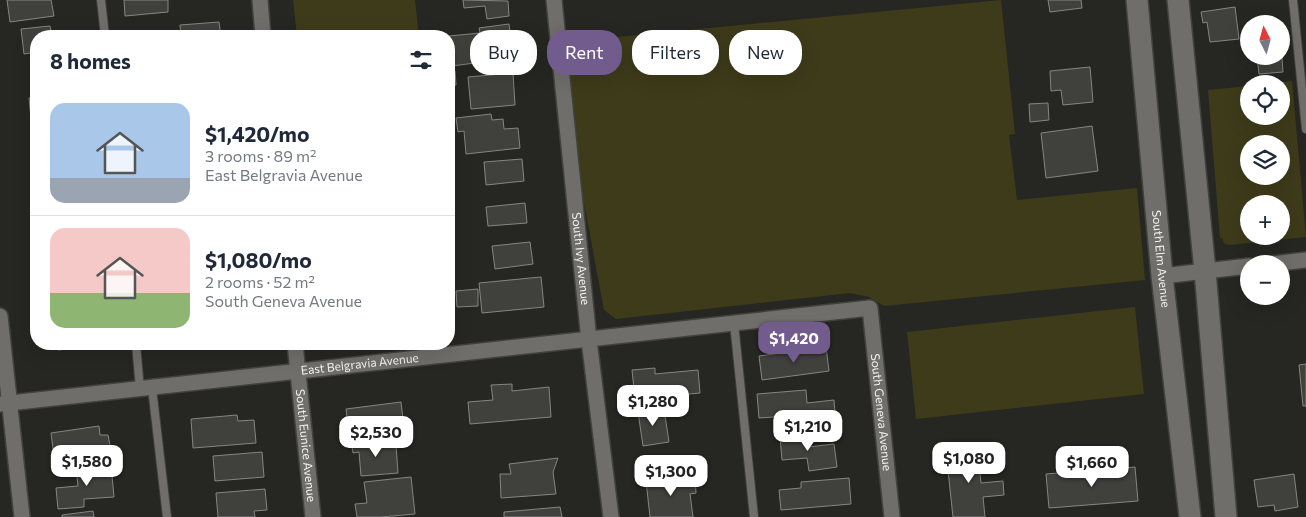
<!DOCTYPE html>
<html lang="en">
<head>
<meta charset="utf-8">
<style>
	body { margin:0; font-family:Commissioner,sans-serif; background:#f6f6f7; color:#1f2937; height:100vh; display:flex; flex-direction:column; font-size:19px; white-space:nowrap }
	* { box-sizing:border-box; margin:0 }
	p { font-size:16px; color:#747a83 }
	.icon { flex:none; width:28px; height:28px; fill:none; stroke:currentColor; stroke-width:2; stroke-linecap:round; stroke-linejoin:round }
	.map { position:relative; flex:1; overflow:hidden }
	.drawer { position:absolute; left:30px; top:30px; width:425px; height:320px; display:flex; flex-direction:column; background:#fff; border-radius:20px; box-shadow:0 5px 20px #0002 }
	.drawer>* { flex:none }
	.hud { position:absolute; left:470px; top:30px; width:475px; height:45px; display:flex; gap:10px }
	.needle { width:32px; rotate:354deg }
	.buttons { position:absolute; left:1240px; top:15px; display:grid; gap:10px }
	.buttons a { display:grid; place-items:center; width:50px; height:50px; border-radius:50%; background:#fff; box-shadow:0 5px 20px #0002; font-size:25px }
	.price { position:absolute; translate:-50% -42px; padding:0 11px; border-radius:10px; background:#fff; color:#222; font-size:16px; line-height:32px; filter:drop-shadow(0 1px 2px #0008) }
	.price::after { content:''; position:absolute; left:50%; top:30px; width:15px; height:11px; margin-left:-8px; background:inherit; clip-path:polygon(0 0,100% 0,50% 100%) }
	.price.selected { background:#725c8e; color:#fff }
	ul { padding:0; list-style:none }
	li { display:flex; align-items:center; gap:15px; height:125px; padding:0 20px }
	li+li { border-top:1px solid #e0e1e3 }
	li span { display:grid; place-items:center; flex:none; width:140px; height:100px; border-radius:15px; color:#555 }
	li>.icon { margin-inline-start:auto }
	span .icon { width:60px; height:60px; fill:#fffc; stroke-width:1 }
	li b { font-size:21px }
	h2 { display:flex; justify-content:space-between; align-items:center; height:60px; padding:0 20px; font-size:21px }
	.chip { padding:0 18px; border-radius:20px; background:#fff; box-shadow:0 5px 20px #0002; font-size:18px; line-height:45px }
	.chip.selected { background:#725c8e; color:#fff }
	.map>svg:first-child { display:block }
</style>
</head>
<body>
<div class="map">
<svg width="1306" height="517" viewBox="0 0 1306 517">
	<rect width="100%" height="100%" fill="#262622"/>
	<path fill="#3e3b1b" fill-rule="evenodd" d="M293,0H415L419,36H297Z
		M1001,0L1015,134L1009,135L1017,200L1137,188L1145,280L884,306L869,297L850,293L616,319L604,310L580,182L565,42Z
		M1292,81L1306,237L1229,245L1224,243L1222,238H1220L1208,90L1249,86V116H1281V84H1268ZM1249,144H1281V176H1249ZM1249,204H1281V236H1249Z
		M1135,307L1144,394L916,419L907,332Z"/>
	<path fill="#40403c" stroke="#868681" d="M7,0H51L54,16L10,22Z
		M124,0H168V12L125,16Z
		M463,0L508,1L509,16L487,19L485,6L464,8Z
		M1048,0H1081L1082,8L1050,12Z
		M1235,7L1239,39L1210,42L1207,22L1203,23L1201,12Z
		M219,22L221,36H181L180,25Z
		M509,24L513,58L452,66L449,36L480,33L479,28Z
		M50,26L52,36H36V52L24,54L21,29Z
		M1281,45L1283,72L1259,74L1257,56H1281Z
		M1090,67L1093,102L1063,105L1061,90L1051,91L1050,71Z
		M449,71H455L456,85H449Z
		M513,73L515,105L471,109L468,77Z
		M36,97V148H34L29,98Z
		M1048,103L1049,120L1030,122L1029,104Z
		M491,114L492,120L503,119L504,129L518,128L520,148L466,154L464,131L458,132L456,118Z
		M1092,126L1098,171L1046,178L1041,133Z
		M522,159L524,181L486,185L484,162Z
		M525,203L527,223L488,226L486,207Z
		M530,242L533,264L495,269L492,246Z
		M541,277L544,307L482,313L479,283Z
		M478,289V306L457,307L456,291Z
		M58,344H97L98,346L58,350Z
		M190,344H230L191,348Z
		M826,347L829,371L762,380L759,356Z
		M1306,364V406H1303L1299,365Z
		M655,368V374L698,370L700,393L635,399L632,370Z
		M512,384V391L549,387L551,417L470,424L468,402L493,400L491,385Z
		M806,390L807,403L834,400L836,425L805,428L803,415L759,418L757,394Z
		M401,402L404,428L349,434L346,409Z
		M664,409L669,442L643,446L638,412Z
		M237,415L238,421L254,420L256,443L193,448L191,419Z
		M99,426L100,435H108L112,456L55,464L51,433Z
		M807,434L809,447L834,444L837,467L809,471L807,458L782,460L780,437Z
		M374,439V447L396,445L398,473L361,476L359,452L353,453L351,441Z
		M977,448L981,483L1003,481L1004,495L983,497L985,517H953L946,452Z
		M262,452L264,477L215,481L213,456Z
		M558,458L553,472L556,494L501,498L500,474H511L509,464Z
		M111,465L114,497L84,499V507L58,509L56,488L78,486L76,468Z
		M1135,467L1138,501L1049,508L1046,474Z
		M1294,474L1298,507L1275,511L1274,505L1258,507L1254,480Z
		M695,476L696,493L690,494L693,517H650L646,481Z
		M411,477L415,514L381,517H357L355,504L367,503L364,482Z
		M849,478L851,504L781,510L779,490L801,488V482Z
		M265,489L267,510L254,511L255,517H218L216,493Z
		M560,507L562,517H504V512Z
		M93,511L94,517H62V515Z"/>
	<g fill="none" stroke-linecap="round" stroke-linejoin="round">
		<defs>
			<path id="service" d="M101,0L105,36
				M1293,0L1306,129
				M734,323L754,517
				M136,344L140,389
				M152,388L167,517"/>
			<g id="minor">
				<path d="M260,0L263,36"/>
				<path id="s1" d="M554,0L589,340L611,517"/>
				<path d="M1272,264L1306,260"/>
				<path d="M1162,276L1249,266"/>
				<path d="M0,316L22,517"/>
				<path id="s2" d="M295,344L313,517"/>
				<path id="s3" d="M0,404L870,308L892,517"/>
			</g>
			<g id="secondary">
				<path id="s4" d="M1137,0L1162,276L1190,517"/>
				<path d="M1178,0L1205,271L1226,517"/>
			</g>
		</defs>
		<use href="#service" stroke="#41413e" stroke-width="10"/>
		<use href="#minor" stroke="#41413e" stroke-width="18"/>
		<use href="#secondary" stroke="#41413e" stroke-width="24"/>
		<use href="#service" stroke="#6f6e6a" stroke-width="8"/>
		<use href="#minor" stroke="#6f6e6a" stroke-width="15"/>
		<use href="#secondary" stroke="#6f6e6a" stroke-width="21"/>
	</g>
	<g text-anchor="middle" stroke-width="5" stroke-linejoin="round" paint-order="stroke">
		<g font-size="12" fill="#f2f2ef" stroke="#1d1c19">
			<text dy="4" stroke="none"><textPath href="#s1" startOffset="260">South Ivy Avenue</textPath></text>
			<text dy="4" stroke="none"><textPath href="#s4" startOffset="260">South Elm Avenue</textPath></text>
			<text dy="4" stroke="none"><textPath href="#s3" startOffset="362">East Belgravia Avenue</textPath></text>
			<text dy="4" stroke="none"><textPath href="#s3" startOffset="980">South Geneva Avenue</textPath></text>
			<text dy="4" stroke="none"><textPath href="#s2" startOffset="102">South Eunice Avenue</textPath></text>
		</g>
	</g>
</svg>
<div class="buttons">
<a><svg class="needle" viewBox="-14 -14 28 28"><path d="M0-13l5 13h-10z" fill="#e53935"/><path d="M0 13l5-13h-10z" fill="#747a83"/></svg></a>
<a><svg class="icon" aria-label="locate" viewBox="0 0 24 24"><circle cx="12" cy="12" r="6"/><path d="M12 2v4M12 18v4M2 12h4M18 12h4"/></svg></a>
<a><svg class="icon" aria-label="layers" viewBox="0 0 24 24"><path d="M12 4l9 5-9 5-9-5zM3 14l9 5 9-5"/></svg></a>
<a>+</a>
<a>−</a>
</div>
<b class="price selected" style="left:794px;top:364px">$1,420</b>
<b class="price" style="left:653px;top:427px">$1,280</b>
<b class="price" style="left:808px;top:452px">$1,210</b>
<b class="price" style="left:376px;top:458px">$2,530</b>
<b class="price" style="left:969px;top:484px">$1,080</b>
<b class="price" style="left:87px;top:487px">$1,580</b>
<b class="price" style="left:1092px;top:488px">$1,660</b>
<b class="price" style="left:671px;top:497px">$1,300</b>
<div class="hud">
<a class="chip">Buy</a>
<a class="chip selected">Rent</a>
<a class="chip">Filters</a>
<a class="chip">New</a>
</div>
<section class="drawer">
<h2>8 homes<svg class="icon" aria-label="filters" viewBox="0 0 24 24"><path d="M4 7h16M4 17h16"/><circle cx="9" cy="7" r="2"/><circle cx="15" cy="17" r="2"/></svg></h2>
<ul>
<li><span style="background:linear-gradient(#a9c7e8 75%,#9aa5b1 0)"><svg class="icon" aria-label="home" viewBox="0 0 24 24"><path d="M3 11l9-7 9 7M6 9v11h12V9"/></svg></span><div><b>$1,420/mo</b><p>3 rooms · 89 m²</p><p>East Belgravia Avenue</p></div></li>
<li><span style="background:linear-gradient(#f6c9c9 65%,#8fb573 0)"><svg class="icon" aria-label="home" viewBox="0 0 24 24"><path d="M3 11l9-7 9 7M6 9v11h12V9"/></svg></span><div><b>$1,080/mo</b><p>2 rooms · 52 m²</p><p>South Geneva Avenue</p></div></li>
</ul>
</section>
</div>
</body>
</html>
